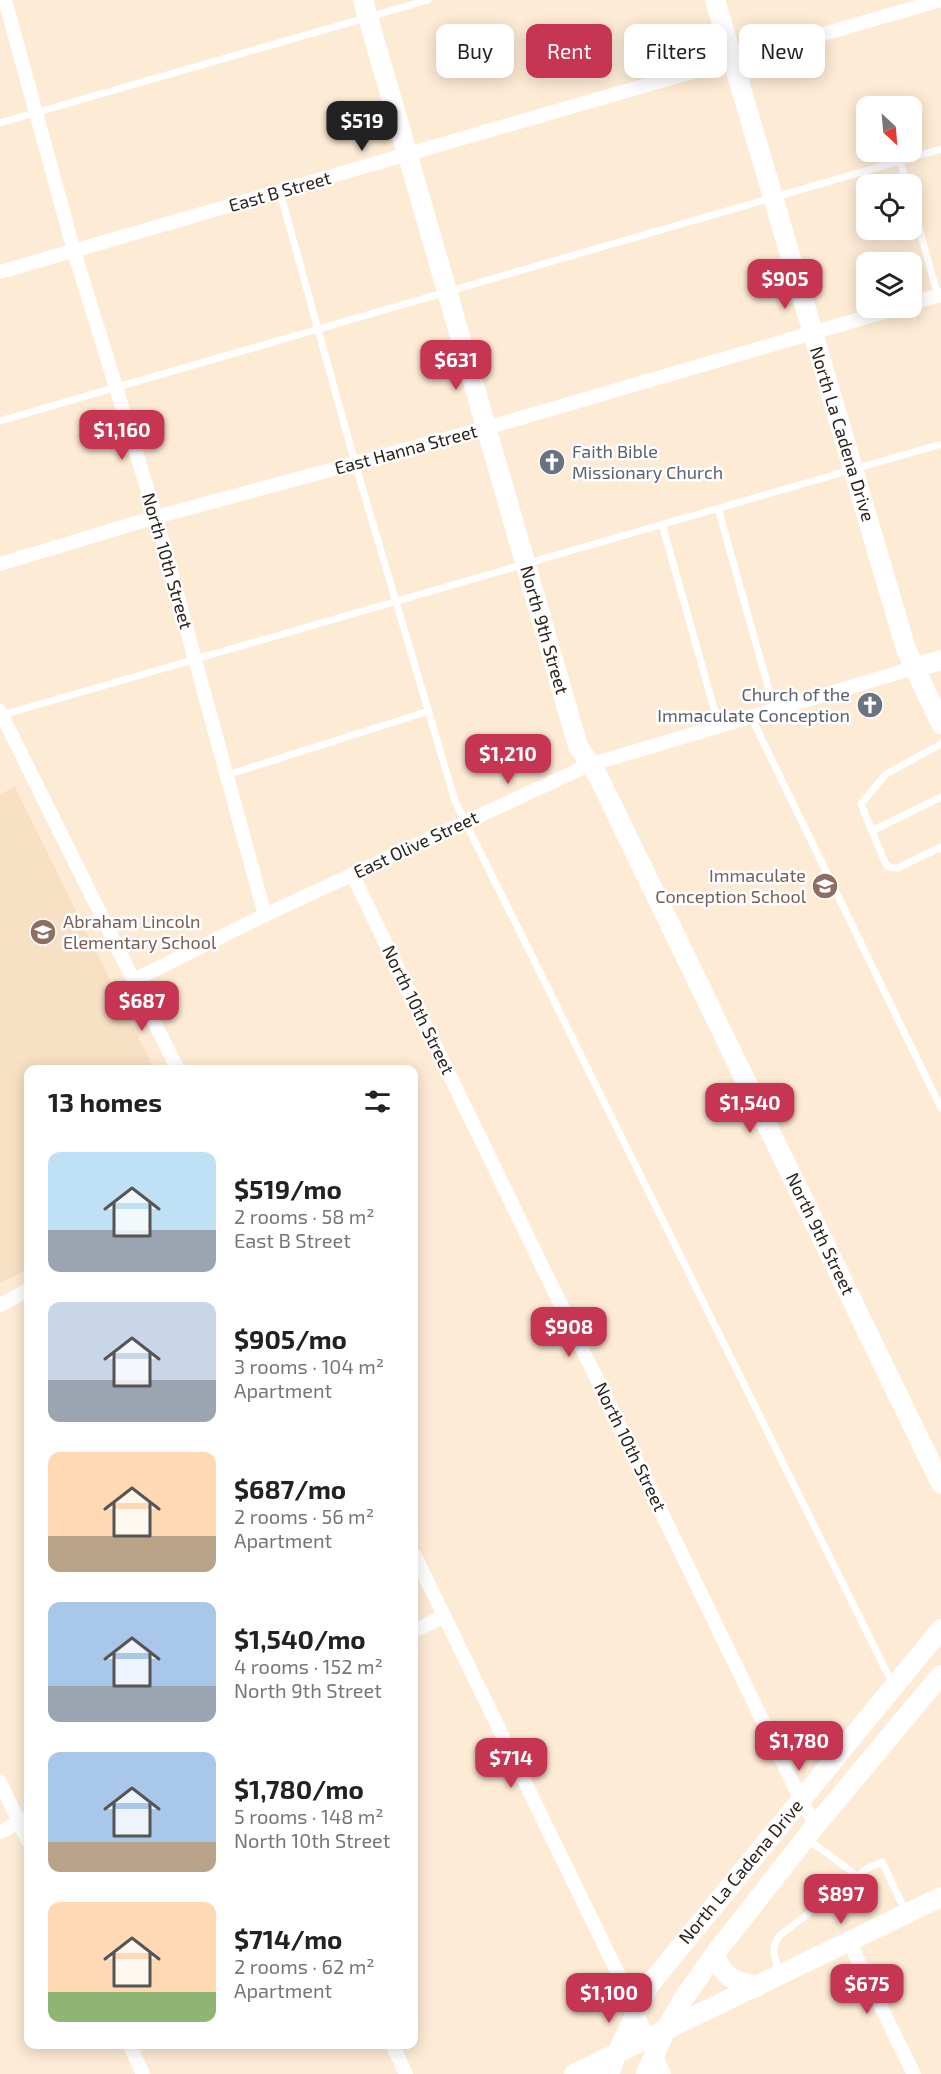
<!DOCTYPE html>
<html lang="en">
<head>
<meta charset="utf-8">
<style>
	body { margin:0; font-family:"Exo 2",sans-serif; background:#f2f2f2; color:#222; height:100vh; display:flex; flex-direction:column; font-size:22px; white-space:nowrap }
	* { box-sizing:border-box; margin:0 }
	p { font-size:20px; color:#767676 }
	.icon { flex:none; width:33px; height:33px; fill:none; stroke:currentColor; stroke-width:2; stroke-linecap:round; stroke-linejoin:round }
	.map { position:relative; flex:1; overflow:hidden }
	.details { position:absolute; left:24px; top:1065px; width:394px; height:984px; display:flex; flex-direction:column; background:#fff; border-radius:12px; box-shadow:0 3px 15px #0003 }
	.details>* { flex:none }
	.banner { position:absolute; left:436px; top:24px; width:414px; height:54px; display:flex; gap:12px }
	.needle { width:39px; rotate:154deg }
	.fabs { position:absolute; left:856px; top:96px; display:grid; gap:12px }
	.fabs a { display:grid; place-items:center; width:66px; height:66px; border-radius:12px; background:#fff; box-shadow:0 3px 15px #0003; font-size:30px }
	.price { position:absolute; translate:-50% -51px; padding:0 14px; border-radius:12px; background:#c63653; color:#fff; font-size:20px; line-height:39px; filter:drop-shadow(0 2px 3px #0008) }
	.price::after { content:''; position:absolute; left:50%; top:36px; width:18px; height:14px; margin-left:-9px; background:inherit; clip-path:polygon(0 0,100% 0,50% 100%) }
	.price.on { background:#222; color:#fff }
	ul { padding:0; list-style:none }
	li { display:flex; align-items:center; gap:18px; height:150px; padding:0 24px }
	li span { display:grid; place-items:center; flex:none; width:168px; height:120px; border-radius:12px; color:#555 }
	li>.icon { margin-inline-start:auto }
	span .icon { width:72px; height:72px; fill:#fffc; stroke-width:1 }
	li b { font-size:26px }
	h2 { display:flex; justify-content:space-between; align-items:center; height:72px; padding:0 24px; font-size:26px }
	.pill { padding:0 21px; border-radius:12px; background:#fff; box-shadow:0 3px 15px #0003; font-size:21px; line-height:54px }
	.pill.on { background:#c63653; color:#fff }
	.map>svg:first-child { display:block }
</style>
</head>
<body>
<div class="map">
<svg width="941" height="2074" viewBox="0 0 941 2074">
	<rect width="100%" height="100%" fill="#fdebd5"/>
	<path fill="#f8e0c4" d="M15,787L154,1069L28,1070V1269L0,1283V794Z"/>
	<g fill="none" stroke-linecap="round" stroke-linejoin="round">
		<path stroke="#fff" stroke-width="7" d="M0,123L428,0
			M900,161L907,184
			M280,192L355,463L455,801L893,1685
			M912,203L938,296
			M0,421L941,149
			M718,508L774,708
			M662,524L719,726
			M2,715L941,444
			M751,717L941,1108
			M941,744L886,774L861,804L886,865L891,868H898L941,847
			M227,775L429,711
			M872,831L941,797
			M806,1839L827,1853L857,1876
			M780,1973C775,1959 770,1949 779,1936L868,1868L882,1862L906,1912"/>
		<path stroke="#fff" stroke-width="14" d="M5,0L74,251L156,517L265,915
			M0,272L941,0
			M912,303L941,295
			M0,564L156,517L486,428L898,308
			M0,711L178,1070
			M352,874L801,1800L816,1825
			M134,980L265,915L589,765L914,668
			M0,1305L28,1290
			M414,1554L628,1994L664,2074
			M414,1631L444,1616
			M0,1782L28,1841
			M0,1832L28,1818
			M849,1942L914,2074
			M129,2044L143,2074
			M392,2044L406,2074"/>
		<path stroke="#fff" stroke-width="20" d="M363,0L578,746L598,776L941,1484
			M715,0L906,649L941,724
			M914,668L941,660
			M714,1955C727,1980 731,1979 757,1987
			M574,2074L941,1897
			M609,2074L617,2053L650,1984L941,1629
			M646,2074L666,2029L684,1998L714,1955L816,1825L941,1675"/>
	</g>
	<defs>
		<symbol id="church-disc" viewBox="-11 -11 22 22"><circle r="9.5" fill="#6b7280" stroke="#fff"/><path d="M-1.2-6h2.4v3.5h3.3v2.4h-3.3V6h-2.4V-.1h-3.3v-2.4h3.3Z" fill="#fff"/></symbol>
		<symbol id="school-disc" viewBox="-11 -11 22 22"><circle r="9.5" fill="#8d6e63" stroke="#fff"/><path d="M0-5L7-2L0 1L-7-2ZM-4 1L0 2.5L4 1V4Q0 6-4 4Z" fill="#fff"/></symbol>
	</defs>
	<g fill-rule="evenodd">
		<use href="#church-disc" x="537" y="447" width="30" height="30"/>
		<use href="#church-disc" x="855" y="690" width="30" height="30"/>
		<use href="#school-disc" x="810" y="871" width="30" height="30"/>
		<use href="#school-disc" x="28" y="917" width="30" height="30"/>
	</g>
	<g text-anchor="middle" stroke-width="5" stroke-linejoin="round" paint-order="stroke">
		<g font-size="18" fill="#2a231b" stroke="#fff">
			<text transform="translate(280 192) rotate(-16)" y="6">East B Street</text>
			<text transform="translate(842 434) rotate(73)" y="6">North La Cadena Drive</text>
			<text transform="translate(406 450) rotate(-15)" y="6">East Hanna Street</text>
			<text transform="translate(167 561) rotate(74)" y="6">North 10th Street</text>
			<text transform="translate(544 630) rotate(74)" y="6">North 9th Street</text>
			<text transform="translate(416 845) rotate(-25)" y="6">East Olive Street</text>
			<text transform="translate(418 1010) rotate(64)" y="6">North 10th Street</text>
			<text transform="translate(820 1234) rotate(64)" y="6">North 9th Street</text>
			<text transform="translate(630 1447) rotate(64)" y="6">North 10th Street</text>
			<text transform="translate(741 1872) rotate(-50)" y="6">North La Cadena Drive</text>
		</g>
		<g font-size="18" fill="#5b616d" stroke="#fff" text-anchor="start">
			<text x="572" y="458">Faith Bible<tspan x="572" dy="21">Missionary Church</tspan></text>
			<text x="850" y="701" text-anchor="end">Church of the<tspan x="850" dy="21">Immaculate Conception</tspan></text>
		</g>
		<g font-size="18" fill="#785e54" stroke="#fff" text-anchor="end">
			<text x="806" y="882">Immaculate<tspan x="806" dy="21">Conception School</tspan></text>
			<text x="63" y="928" text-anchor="start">Abraham Lincoln<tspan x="63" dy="21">Elementary School</tspan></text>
		</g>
	</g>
</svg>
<div class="fabs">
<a><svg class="needle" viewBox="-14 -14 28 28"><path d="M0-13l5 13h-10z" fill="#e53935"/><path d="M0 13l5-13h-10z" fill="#767676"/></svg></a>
<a><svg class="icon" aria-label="locate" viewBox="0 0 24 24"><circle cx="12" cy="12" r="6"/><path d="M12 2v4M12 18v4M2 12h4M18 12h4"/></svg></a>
<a><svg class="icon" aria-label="layers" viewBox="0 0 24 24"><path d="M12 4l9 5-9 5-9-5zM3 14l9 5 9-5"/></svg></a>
</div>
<b class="price on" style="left:362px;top:152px">$519</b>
<b class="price" style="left:785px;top:310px">$905</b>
<b class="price" style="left:456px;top:391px">$631</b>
<b class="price" style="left:122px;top:461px">$1,160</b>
<b class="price" style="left:508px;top:785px">$1,210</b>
<b class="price" style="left:142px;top:1032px">$687</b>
<b class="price" style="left:750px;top:1134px">$1,540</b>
<b class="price" style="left:569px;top:1358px">$908</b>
<b class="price" style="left:799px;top:1772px">$1,780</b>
<b class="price" style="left:511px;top:1789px">$714</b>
<b class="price" style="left:841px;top:1925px">$897</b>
<b class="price" style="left:867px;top:2015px">$675</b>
<b class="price" style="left:609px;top:2024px">$1,100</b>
<div class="banner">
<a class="pill">Buy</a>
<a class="pill on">Rent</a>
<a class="pill">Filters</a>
<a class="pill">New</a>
</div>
<section class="details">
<h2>13 homes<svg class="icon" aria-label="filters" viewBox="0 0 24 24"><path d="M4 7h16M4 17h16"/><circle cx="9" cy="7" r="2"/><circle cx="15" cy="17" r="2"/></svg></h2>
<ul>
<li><span style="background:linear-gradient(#bfe0f5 65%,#9aa5b1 0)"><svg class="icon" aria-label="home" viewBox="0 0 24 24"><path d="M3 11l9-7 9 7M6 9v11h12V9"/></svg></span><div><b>$519/mo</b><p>2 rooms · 58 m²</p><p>East B Street</p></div></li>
<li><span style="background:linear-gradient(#c9d6e8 65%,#9aa5b1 0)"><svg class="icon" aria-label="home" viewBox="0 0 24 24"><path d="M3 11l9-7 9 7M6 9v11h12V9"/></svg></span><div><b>$905/mo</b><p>3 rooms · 104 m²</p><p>Apartment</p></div></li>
<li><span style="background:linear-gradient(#ffd9b3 70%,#b9a48a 0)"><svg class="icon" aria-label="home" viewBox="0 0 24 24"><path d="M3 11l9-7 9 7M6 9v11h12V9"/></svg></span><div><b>$687/mo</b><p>2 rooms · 56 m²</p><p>Apartment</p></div></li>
<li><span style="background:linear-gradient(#a9c7e8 70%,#9aa5b1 0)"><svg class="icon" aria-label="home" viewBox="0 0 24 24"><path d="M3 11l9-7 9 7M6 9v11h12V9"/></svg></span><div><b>$1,540/mo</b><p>4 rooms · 152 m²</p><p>North 9th Street</p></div></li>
<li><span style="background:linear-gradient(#a9c7e8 75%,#b9a48a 0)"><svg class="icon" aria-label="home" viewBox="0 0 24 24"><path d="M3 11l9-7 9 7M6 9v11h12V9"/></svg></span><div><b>$1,780/mo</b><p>5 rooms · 148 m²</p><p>North 10th Street</p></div></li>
<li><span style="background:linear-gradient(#ffd9b3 75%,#8fb573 0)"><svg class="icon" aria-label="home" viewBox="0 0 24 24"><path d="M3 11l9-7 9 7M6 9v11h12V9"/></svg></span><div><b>$714/mo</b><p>2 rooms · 62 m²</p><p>Apartment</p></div></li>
</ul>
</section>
</div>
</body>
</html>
